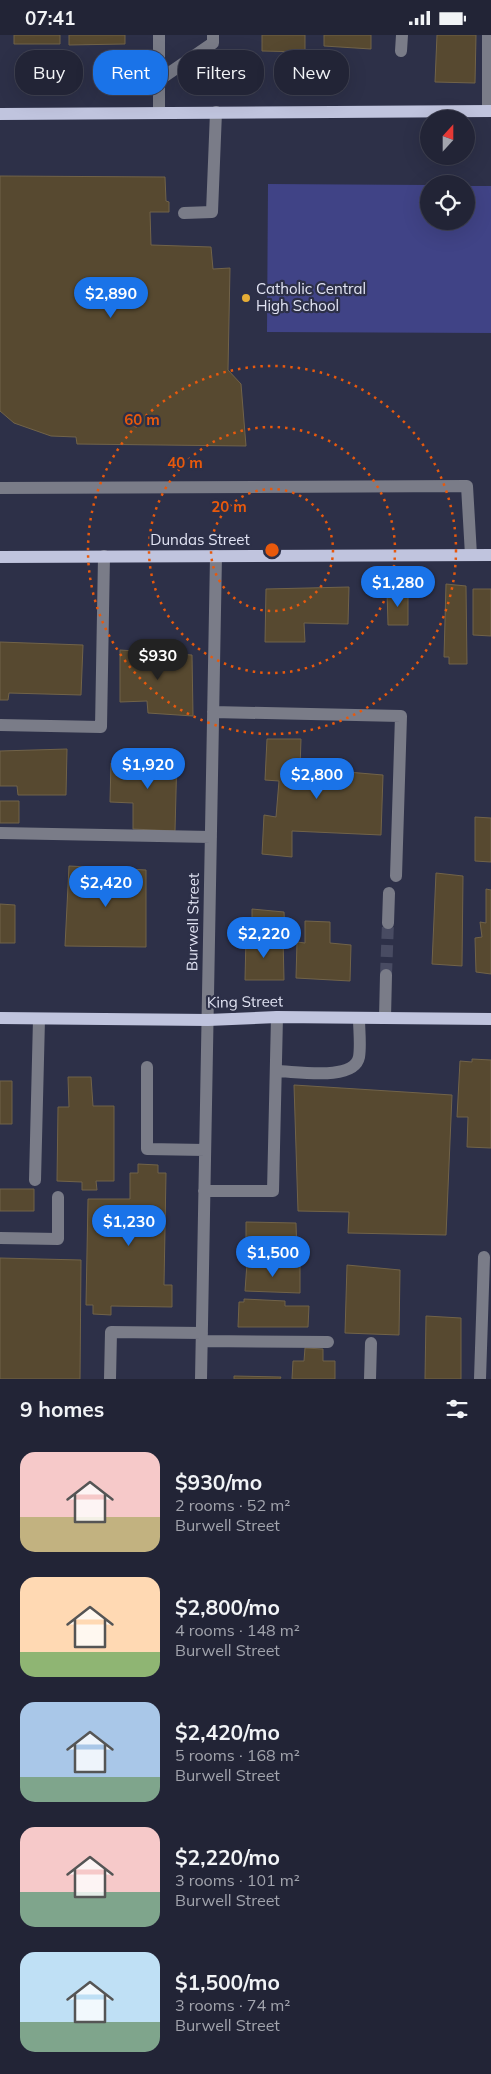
<!DOCTYPE html>
<html lang="en">
<head>
<meta charset="utf-8">
<style>
	body { margin:0; font-family:Mulish,sans-serif; background:#2a2c3e; color:#f1f3f6; height:100vh; display:flex; flex-direction:column; font-size:19px; white-space:nowrap }
	* { box-sizing:border-box; margin:0 }
	p { font-size:16px; color:#a2a4ad }
	.icon { flex:none; width:28px; height:28px; fill:none; stroke:currentColor; stroke-width:2; stroke-linecap:round; stroke-linejoin:round }
	.map { position:relative; height:1344px; overflow:hidden }
	.sheet { display:flex; flex-direction:column; background:#222436; flex:1 }
	.sheet>* { flex:none }
	.top-card { position:absolute; left:15px; top:15px; width:461px; height:45px; display:flex; gap:10px }
	.needle { width:32px; rotate:21deg }
	.tools { position:absolute; left:420px; top:75px; display:grid; gap:10px }
	.tools a { display:grid; place-items:center; width:55px; height:55px; border-radius:50%; background:#222436; box-shadow:0 5px 20px #0002,0 0 0 1px #3f4151; font-size:25px }
	.price { position:absolute; translate:-50% -42px; padding:0 11px; border-radius:18px; background:#1a73e8; color:#fff; font-size:16px; line-height:32px; filter:drop-shadow(0 1px 2px #0008) }
	.price::after { content:''; position:absolute; left:50%; top:30px; width:15px; height:11px; margin-left:-8px; background:inherit; clip-path:polygon(0 0,100% 0,50% 100%) }
	.price.selected { background:#222; color:#fff }
	ul { padding:0; list-style:none }
	li { display:flex; align-items:center; gap:15px; height:125px; padding:0 20px }
	li span { display:grid; place-items:center; flex:none; width:140px; height:100px; border-radius:15px; color:#555 }
	li>.icon { margin-inline-start:auto }
	span .icon { width:60px; height:60px; fill:#fffc; stroke-width:1 }
	li b { font-size:21px }
	h2 { display:flex; justify-content:space-between; align-items:center; height:60px; padding:0 20px; font-size:21px }
	.chip { padding:0 18px; border-radius:20px; background:#222436; box-shadow:0 5px 20px #0002,0 0 0 1px #3f4151; font-size:18px; line-height:45px }
	.chip.selected { background:#1a73e8; color:#fff }
	.status { display:flex; justify-content:space-between; align-items:center; height:35px; padding:0 25px; background:#222436; direction:ltr }
	.status svg { height:14px; fill:currentColor }
	.map>svg:first-child { display:block }
</style>
</head>
<body>
<div class="status"><b>07:41</b><svg viewBox="0 0 49 12"><path d="M0 12V9h3v3zM5 12V6h3v6zM10 12V3h3v9zM15 12V0h3v12zM26 1h20v11H26zM47 4h2v5h-2z"/></svg></div>
<div class="map">
<svg width="491" height="1344" viewBox="0 0 491 1344">
	<rect width="100%" height="100%" fill="#2d3048"/>
	<path fill="#404386" d="M268,149L429,150V186H466V151H491V298L267,297Z"/>
	<path fill="#574930" stroke="#716349" d="M14,0H60V9H14Z
		M69,0H125V9L69,10Z
		M262,0H305V17L262,16Z
		M324,0H371V14L324,11Z
		M437,0H476L475,48L435,47Z
		M0,141L165,142L166,166L169,167V177H150L151,210L211,212L213,234L230,233L228,335L241,349L246,411L77,409L76,402L51,401L14,388L0,376Z
		M446,549L466,551L467,629H449V622H444Z
		M349,552L348,589L304,588L305,607H265L266,554Z
		M473,554H491V601L473,600Z
		M387,556L408,557V590H388Z
		M0,607L83,610L81,660L9,658L8,665H0Z
		M120,615L192,620L193,681L148,678L147,666L120,667Z
		M267,704H301L300,733L383,740L381,800L292,796V822L262,819L264,780L276,782L279,746L265,745Z
		M67,714L66,760H18L17,751H0V716Z
		M140,717L177,719L175,796L133,794V768L110,767L111,728L140,730Z
		M0,766H19V788H0Z
		M475,782L491,783V827L475,826Z
		M69,831L146,835V912L65,911Z
		M436,838L463,841L462,931L432,929Z
		M486,854L491,855V939L476,937L475,903L482,902L480,887L486,888Z
		M0,869L15,870V908H0Z
		M252,874L284,877L285,899L252,898Z
		M305,886L330,887V908L351,910L350,946L296,943L297,907L305,908Z
		M246,903L283,904L284,945H245Z
		M472,1024L491,1025V1113L467,1112L468,1082H457L460,1026L472,1027Z
		M68,1042H91L93,1071H114V1146H96L97,1155H82V1147L57,1146L58,1072H69Z
		M0,1046H12V1089H0Z
		M294,1050L452,1060L446,1200L348,1198L349,1177L298,1176Z
		M138,1129L158,1130V1138H166L164,1250H172V1272L111,1271V1280L93,1279V1270H86L88,1164H130V1138H138Z
		M0,1154H34V1176H0Z
		M246,1187L296,1188L297,1221L246,1219Z
		M0,1223L81,1225L80,1344H0Z
		M247,1228L300,1230V1258L245,1256Z
		M347,1230L400,1235L399,1300L345,1298Z
		M244,1264L285,1266V1271H309L308,1292H238L239,1267H244Z
		M426,1281L461,1283V1344H425Z
		M305,1313L323,1314V1326H335V1344H292L293,1326H304Z
		M234,1341L281,1342L280,1344H234Z"/>
	<g fill="none" stroke-linecap="round" stroke-linejoin="round">
		<path stroke="#484b62" stroke-width="12" stroke-dasharray="12 6" stroke-linecap="butt" d="M386,940L388,888"/>
		<path stroke="#7a7c88" stroke-width="12" d="M488,0V76
			M401,16L402,0
			M159,45L213,8V0
			M159,78V0
			M184,178L212,177L216,77
			M0,453L467,451L471,520
			M213,677L401,681L396,841
			M0,690L101,692L104,521
			M0,798L211,802
			M388,888L389,858
			M385,983L386,940
			M147,1032V1114L205,1115
			M276,1036C295,1036 354,1047 359,1022C361,1010 359,995 359,983
			M35,1145L39,984
			M204,1156H273L277,982
			M0,1203L58,1204V1162
			M202,1306L328,1307
			M110,1344L111,1297L202,1298
			M201,1344L216,521
			M370,1344L371,1308
			M480,1344L484,1222"/>
		<path stroke="#c0c4de" stroke-width="12" d="M0,79L491,76
			M0,522L491,520
			M0,983L208,985L277,982L491,984"/>
	</g>
	<g fill="none" stroke="#e8590c" stroke-width="2.5" stroke-dasharray="2.5 5">
		<circle cx="272" cy="515" r="61"/>
		<circle cx="272" cy="515" r="123"/>
		<circle cx="272" cy="515" r="184"/>
	</g>
	<circle fill="#e6ad36" stroke="#2d3048" stroke-width="2" cx="246" cy="263" r="5"/>
	<g text-anchor="middle" stroke-width="4.5" stroke-linejoin="round" paint-order="stroke">
		<g font-size="15" fill="#e1e3f3" stroke="#2d3048" text-anchor="start">
			<text x="256" y="259">Catholic Central<tspan x="256" dy="17">High School</tspan></text>
		</g>
		<g font-size="15" fill="#e1e3f3" stroke="#2d3048">
			<text x="200" y="510">Dundas Street</text>
			<text transform="translate(193 887) rotate(-89)" y="5">Burwell Street</text>
			<text transform="translate(245 967) rotate(-1)" y="5">King Street</text>
		</g>
	</g>
	<circle cx="272" cy="515" r="8" fill="#e8590c" stroke="#2d3048" stroke-width="2.5"/>
	<g font-size="15" text-anchor="middle" font-weight="bold" fill="#e8590c" stroke="#2d3048" stroke-width="4.5" stroke-linejoin="round" paint-order="stroke">
		<text x="142" y="390">60 m</text>
		<text x="185" y="433">40 m</text>
		<text x="229" y="477">20 m</text>
	</g>
</svg>
<div class="tools">
<a><svg class="needle" viewBox="-14 -14 28 28"><path d="M0-13l5 13h-10z" fill="#e53935"/><path d="M0 13l5-13h-10z" fill="#a2a4ad"/></svg></a>
<a><svg class="icon" aria-label="locate" viewBox="0 0 24 24"><circle cx="12" cy="12" r="6"/><path d="M12 2v4M12 18v4M2 12h4M18 12h4"/></svg></a>
</div>
<b class="price" style="left:111px;top:284px">$2,890</b>
<b class="price" style="left:398px;top:573px">$1,280</b>
<b class="price selected" style="left:158px;top:646px">$930</b>
<b class="price" style="left:148px;top:755px">$1,920</b>
<b class="price" style="left:317px;top:765px">$2,800</b>
<b class="price" style="left:106px;top:873px">$2,420</b>
<b class="price" style="left:264px;top:924px">$2,220</b>
<b class="price" style="left:129px;top:1212px">$1,230</b>
<b class="price" style="left:273px;top:1243px">$1,500</b>
<div class="top-card">
<a class="chip">Buy</a>
<a class="chip selected">Rent</a>
<a class="chip">Filters</a>
<a class="chip">New</a>
</div>
</div>
<section class="sheet">
<h2>9 homes<svg class="icon" aria-label="filters" viewBox="0 0 24 24"><path d="M4 7h16M4 17h16"/><circle cx="9" cy="7" r="2"/><circle cx="15" cy="17" r="2"/></svg></h2>
<ul>
<li><span style="background:linear-gradient(#f6c9c9 65%,#c2b280 0)"><svg class="icon" aria-label="home" viewBox="0 0 24 24"><path d="M3 11l9-7 9 7M6 9v11h12V9"/></svg></span><div><b>$930/mo</b><p>2 rooms · 52 m²</p><p>Burwell Street</p></div></li>
<li><span style="background:linear-gradient(#ffd9b3 75%,#8fb573 0)"><svg class="icon" aria-label="home" viewBox="0 0 24 24"><path d="M3 11l9-7 9 7M6 9v11h12V9"/></svg></span><div><b>$2,800/mo</b><p>4 rooms · 148 m²</p><p>Burwell Street</p></div></li>
<li><span style="background:linear-gradient(#a9c7e8 75%,#7fa58c 0)"><svg class="icon" aria-label="home" viewBox="0 0 24 24"><path d="M3 11l9-7 9 7M6 9v11h12V9"/></svg></span><div><b>$2,420/mo</b><p>5 rooms · 168 m²</p><p>Burwell Street</p></div></li>
<li><span style="background:linear-gradient(#f6c9c9 65%,#7fa58c 0)"><svg class="icon" aria-label="home" viewBox="0 0 24 24"><path d="M3 11l9-7 9 7M6 9v11h12V9"/></svg></span><div><b>$2,220/mo</b><p>3 rooms · 101 m²</p><p>Burwell Street</p></div></li>
<li><span style="background:linear-gradient(#bfe0f5 70%,#7fa58c 0)"><svg class="icon" aria-label="home" viewBox="0 0 24 24"><path d="M3 11l9-7 9 7M6 9v11h12V9"/></svg></span><div><b>$1,500/mo</b><p>3 rooms · 74 m²</p><p>Burwell Street</p></div></li>
</ul>
</section>
</body>
</html>
